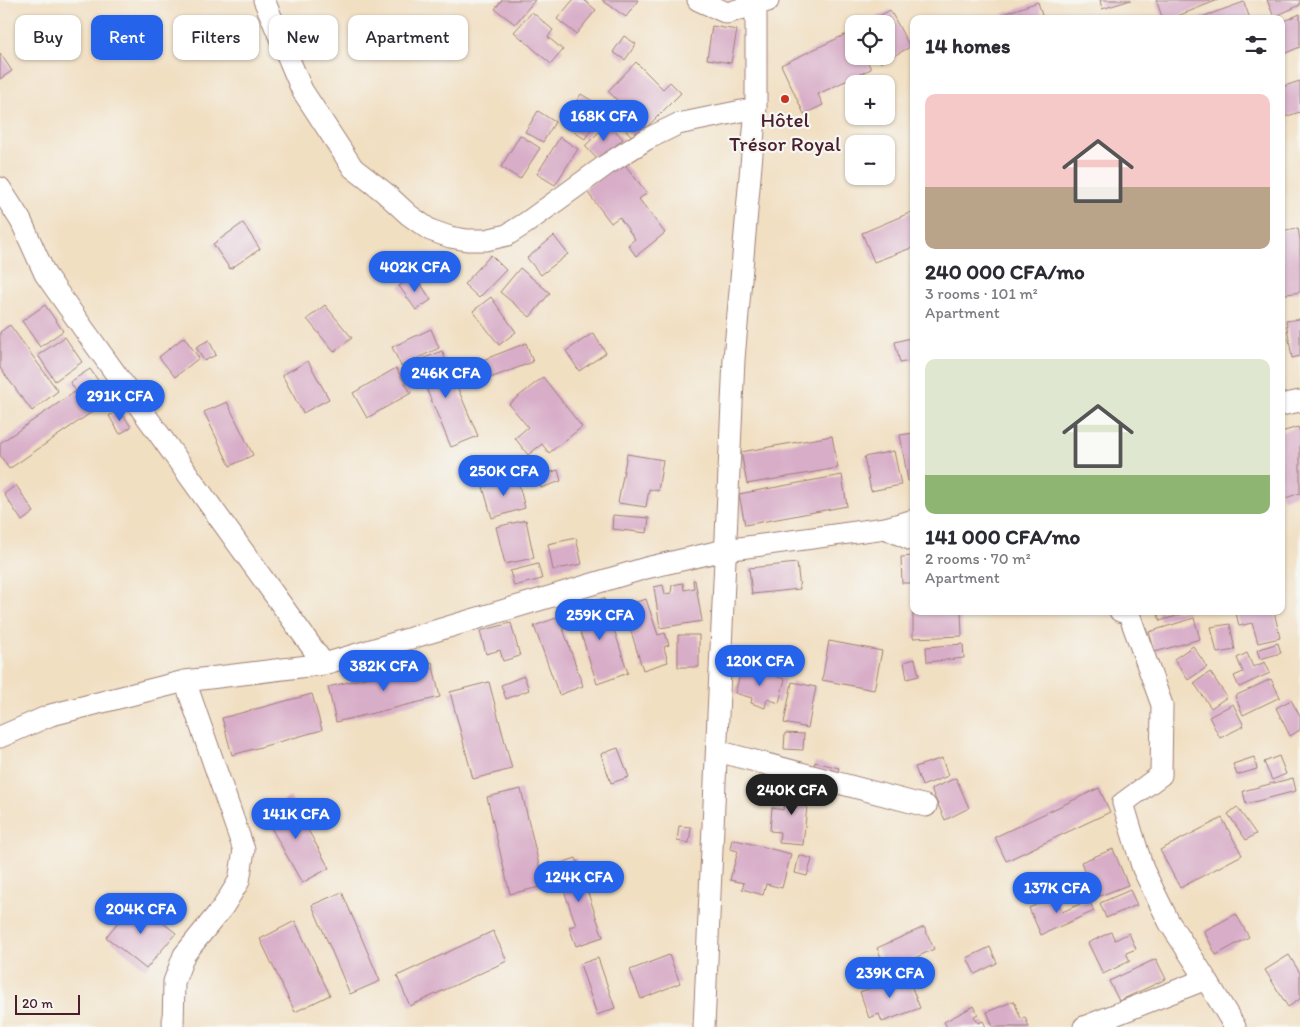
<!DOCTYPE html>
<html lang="en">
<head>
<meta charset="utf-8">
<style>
	body { margin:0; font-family:Itim,sans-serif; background:#f7f7f7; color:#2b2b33; height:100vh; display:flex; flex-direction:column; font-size:19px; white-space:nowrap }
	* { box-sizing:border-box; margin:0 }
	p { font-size:16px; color:#7c7c81 }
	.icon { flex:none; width:28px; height:28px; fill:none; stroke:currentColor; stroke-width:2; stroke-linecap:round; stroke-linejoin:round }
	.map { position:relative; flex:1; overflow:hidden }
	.side { position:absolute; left:910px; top:15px; width:375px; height:600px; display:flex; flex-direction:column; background:#fff; border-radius:10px; box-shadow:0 1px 4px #0004 }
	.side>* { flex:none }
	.guide { position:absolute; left:15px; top:15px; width:475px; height:45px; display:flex; gap:10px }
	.fabs { position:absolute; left:845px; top:15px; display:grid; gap:10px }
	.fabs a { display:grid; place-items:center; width:50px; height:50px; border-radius:10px; background:#fff; box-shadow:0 1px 4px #0004; font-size:25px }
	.scale { position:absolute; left:15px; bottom:12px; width:65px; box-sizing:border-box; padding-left:5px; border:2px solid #4a1f2b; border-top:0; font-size:14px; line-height:18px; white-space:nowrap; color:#4a1f2b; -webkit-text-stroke:4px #f6f6f2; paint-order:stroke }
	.price { position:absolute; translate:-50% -42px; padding:0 11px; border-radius:18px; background:#2563eb; color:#fff; font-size:16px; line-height:32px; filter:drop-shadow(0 1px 2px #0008) }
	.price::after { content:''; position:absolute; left:50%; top:30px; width:15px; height:11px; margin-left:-8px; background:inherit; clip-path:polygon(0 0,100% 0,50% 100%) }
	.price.current { background:#222; color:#fff }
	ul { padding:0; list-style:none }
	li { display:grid; align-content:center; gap:10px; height:265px; padding:0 15px }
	li span { display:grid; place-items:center; height:155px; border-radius:10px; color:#555 }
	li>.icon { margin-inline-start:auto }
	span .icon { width:90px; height:90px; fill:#fffc; stroke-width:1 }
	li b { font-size:21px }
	h2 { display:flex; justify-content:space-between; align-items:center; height:60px; padding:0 15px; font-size:21px }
	.pill { padding:0 18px; border-radius:10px; background:#fff; box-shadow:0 1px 4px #0004; font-size:18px; line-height:45px }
	.pill.current { background:#2563eb; color:#fff }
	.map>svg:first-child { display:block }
</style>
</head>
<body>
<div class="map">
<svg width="1300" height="1027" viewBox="0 0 1300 1027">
	<rect width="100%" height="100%" fill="#f6f6f2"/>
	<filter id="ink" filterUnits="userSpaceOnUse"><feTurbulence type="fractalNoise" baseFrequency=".02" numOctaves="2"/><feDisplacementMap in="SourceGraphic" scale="10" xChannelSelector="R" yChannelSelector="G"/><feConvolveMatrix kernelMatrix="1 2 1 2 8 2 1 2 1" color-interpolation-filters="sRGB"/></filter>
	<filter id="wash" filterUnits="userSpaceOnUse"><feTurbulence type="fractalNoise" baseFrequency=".0096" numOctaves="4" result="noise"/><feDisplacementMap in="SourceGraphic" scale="20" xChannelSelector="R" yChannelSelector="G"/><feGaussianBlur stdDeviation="1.12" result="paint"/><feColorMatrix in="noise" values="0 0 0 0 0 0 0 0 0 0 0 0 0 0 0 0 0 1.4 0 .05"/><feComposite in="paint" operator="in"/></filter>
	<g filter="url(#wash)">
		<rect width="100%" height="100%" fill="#f1dfc2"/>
		<g id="blocks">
			<path fill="#d8adc8" d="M502,0H535L515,24L495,9Z
				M573,0H584L596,10L576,34L557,19Z
				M602,0H638L626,17Z
				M1100,0H1131L1102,9Z
				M1156,0H1218L1170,19H1163Z
				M1267,0H1300V5L1274,17Z
				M1038,2L1043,19H1004L1003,14Z
				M1244,2L1250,19H1199V18Z
				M890,10L910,47L881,63L877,56H886V24H865Z
				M532,12L553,30L548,37L563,50L551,64L514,32Z
				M1300,14V47L1281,55V22Z
				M712,26L737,30L731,63L707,59Z
				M853,31L854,56H865L871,69L818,94L823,105L804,114L781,65Z
				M624,36L636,44L625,60L613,52Z
				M0,53L12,71L0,79Z
				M636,62L663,89L670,82L681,93L635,139L614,119L625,108L608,91Z
				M1300,81V112L1281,118V87Z
				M581,94L604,108L585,139L562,124Z
				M538,111L555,122L543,142L525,132Z
				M608,123L623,139L599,161L585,146Z
				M520,135L540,148L520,179L501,167Z
				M560,137L578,149L555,185L537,174Z
				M622,161L647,193L639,199L665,233L636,256L628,245L635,239L619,217L611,223L585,189Z
				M914,211V247L874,262L862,233Z
				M243,223L260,249L230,269L213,244Z
				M1298,228L1300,240V292L1281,295V231Z
				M554,236L568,254L541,275L527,258Z
				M491,255L506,270L479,298L464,284Z
				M520,268L550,293L530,317L500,292Z
				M415,275L431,300L416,310L399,286Z
				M491,297L516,332L499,345L473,311Z
				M45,305L63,331L40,347L22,321Z
				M325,305L352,338L334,352L307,319Z
				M1300,319V356L1292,358L1286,321Z
				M10,325L58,391L32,411L0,368V332Z
				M431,329L439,348L401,366L392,347Z
				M593,333L606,353L579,371L566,351Z
				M65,337L82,362L55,381L38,355Z
				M184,337L199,358L175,377L159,357Z
				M914,337V360L900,363L895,342Z
				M209,340L216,355L204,361L196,347Z
				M526,343L533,362L490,378L483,360Z
				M442,351L478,436L451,447L415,362Z
				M308,361L329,399L303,413L282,375Z
				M396,368L411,393L367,418L353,393Z
				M90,369L111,399L9,469L0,455V443L76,391L70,382Z
				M543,377L582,427L549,453L542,444L528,455L515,438L528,427L509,404Z
				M227,402L253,455L230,466L204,412Z
				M120,410L131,427L120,434L109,416Z
				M1298,427L1300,432V493L1283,499L1281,494V432Z
				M914,433V480L908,481L900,435Z
				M832,436L838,468L747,484L741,452Z
				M894,451L901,485L871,491L864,457Z
				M627,454L663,460L658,491L649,489L646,507L618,503Z
				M558,470L561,481L541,488L537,477Z
				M842,475L847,506L745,525L739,494Z
				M517,477L525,508L492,518L483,487Z
				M16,485L34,512L22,521L4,494Z
				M613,515L649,518L647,533L612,529Z
				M526,520L534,558L505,564L496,527Z
				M576,538L582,564L553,570L548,544Z
				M914,556V583H902L901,557Z
				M797,563L800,589L752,594L749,568Z
				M538,564L542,579L514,586L510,571Z
				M693,580H695L702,621L660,628L654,587L663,585L665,594L671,593L672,585L683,583L684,590L694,588Z
				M604,598L628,673L597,684L573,608Z
				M646,599L658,635L665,633L669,645L664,647L668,662L643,670L623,606Z
				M913,611H961L962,636L913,638Z
				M1157,611H1189V612L1160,621Z
				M1242,611H1274L1280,638L1258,643L1252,623L1239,626L1236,613Z
				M559,617L583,686L559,695L534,626Z
				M1194,618L1200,639L1155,652L1149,632Z
				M511,623L520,656L503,661L500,650L486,654L480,631Z
				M1230,624L1235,650L1217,653L1211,627Z
				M678,635H699V667H678Z
				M829,641L882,651L874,690L822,680Z
				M1278,643L1281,653L1260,659L1257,650Z
				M963,644L964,658L927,662L926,647Z
				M1193,646L1207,667L1188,680L1174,659Z
				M1247,653L1253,667L1265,662L1270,673L1239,687L1234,676L1243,672L1237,658Z
				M915,659L919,676L907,679L904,662Z
				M432,662L440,697L336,722L328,687Z
				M742,667L785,679L779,703L767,699L765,708L751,703L752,698L735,693Z
				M1210,672L1227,697L1211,708L1194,683Z
				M524,676L529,690L506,699L501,685Z
				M1271,679L1280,697L1243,715L1235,696Z
				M489,682L512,769L473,779L450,692Z
				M792,682L816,687L808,728L784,723Z
				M312,694L322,730L232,755L222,718Z
				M1291,700L1300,716V730L1290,736L1276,708Z
				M1233,704L1244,726L1220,738L1209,717Z
				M785,733L804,734L803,750L784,749Z
				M618,748L629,777L611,783L601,754Z
				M1279,756L1286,774L1272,780L1264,762Z
				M1254,757L1257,769L1237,775L1233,764Z
				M942,758L948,776L922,786L915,767Z
				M815,762L839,768L837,778L812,772Z
				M956,778L969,808L945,820L931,789Z
				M1293,778L1296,791L1246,804L1243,791Z
				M786,785L809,787L803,845L779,843L780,832L770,831L772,808L783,810Z
				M1099,788L1110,812L1006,861L995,837Z
				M521,789L544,886L510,894L487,797Z
				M290,797L329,868L302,883L263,813Z
				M1237,807L1256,834L1246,840L1228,814Z
				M1222,818L1242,855L1180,888L1160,850Z
				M679,826L691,827L689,843L677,841Z
				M732,839L791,854L782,888L766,884L763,895L742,889L744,883L730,880L738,851L730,849Z
				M1113,849L1128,885L1097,897L1092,886L1083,890L1079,879L1086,876L1081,862Z
				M799,855L812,859L807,876L795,873Z
				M576,858L603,937L576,946L569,927L576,925L555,865Z
				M1130,890L1137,905L1106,918L1100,903Z
				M342,892L380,981L350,994L312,905Z
				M1055,896L1062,912L1089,900L1094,911L1041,935L1029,908Z
				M135,901L176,933L146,969L106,937Z
				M1236,914L1249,937L1216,955L1204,931Z
				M295,921L330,995L295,1012L260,939Z
				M924,927L934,949L887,971L877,948Z
				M493,931L507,961L410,1006L397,976Z
				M1111,932L1115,940L1129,933L1136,949L1126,953L1130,961L1103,974L1088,943Z
				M990,947L997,963L975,974L967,958Z
				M669,955L680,983L641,999L630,970Z
				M1289,955L1300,973V999L1288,1007L1265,970Z
				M598,958L615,1008L597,1015L580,964Z
				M1156,959L1166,979L1119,1001L1109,981Z
				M907,975L920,1008L882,1022L879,1014L869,1018L860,992Z
				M1014,1001L1021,1019L1025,1017L1029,1027H993L987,1012Z
				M974,1006L978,1014L974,1016L978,1023L983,1021L986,1027H947L944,1022Z"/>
		</g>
	</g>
	<g filter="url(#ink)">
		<use href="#blocks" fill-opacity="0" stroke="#9e7f76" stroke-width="1"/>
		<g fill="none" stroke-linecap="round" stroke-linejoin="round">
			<defs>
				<path id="street" d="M264,0L302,90L353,168L384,192L409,215L430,230L450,237L467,240H486L507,235L526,223L606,165L647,139L678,124L756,108
					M698,0L727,13L768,1
					M0,188L21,221L45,274L83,328L324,664
					M1281,405L1300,401
					M885,528L914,541
					M1120,611L1129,614L1162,705L1161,775L1123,803L1143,869L1169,922L1206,979L1235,1027
					M0,737L51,715L185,681L324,664L646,568L725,550L885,528L914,520
					M717,751L926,806
					M173,1027L174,982L184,955L223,907L239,881L244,850L185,681
					M704,1027L734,359L756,108V0
					M1084,1027L1206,979"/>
			</defs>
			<use href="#street" stroke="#9e7f76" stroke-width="23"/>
			<use href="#street" stroke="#fff" stroke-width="21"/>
		</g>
	</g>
	<circle fill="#c8321e" stroke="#f6f6f2" stroke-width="2" cx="785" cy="99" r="5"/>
	<g text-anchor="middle" stroke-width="4.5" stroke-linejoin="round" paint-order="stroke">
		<g font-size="21" fill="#4a1f2b" stroke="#f6f6f2">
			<text x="785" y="127">Hôtel<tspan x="785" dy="24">Trésor Royal</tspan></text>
		</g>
	</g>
</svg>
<div class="fabs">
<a><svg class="icon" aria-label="locate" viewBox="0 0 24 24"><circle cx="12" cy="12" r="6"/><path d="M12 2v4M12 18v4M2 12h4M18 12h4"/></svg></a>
<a>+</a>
<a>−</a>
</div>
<div class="scale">20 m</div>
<b class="price" style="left:604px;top:142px">168K CFA</b>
<b class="price" style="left:415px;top:293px">402K CFA</b>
<b class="price" style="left:446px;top:399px">246K CFA</b>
<b class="price" style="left:120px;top:422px">291K CFA</b>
<b class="price" style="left:504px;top:497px">250K CFA</b>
<b class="price" style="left:600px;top:641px">259K CFA</b>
<b class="price" style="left:760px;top:687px">120K CFA</b>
<b class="price" style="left:384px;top:692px">382K CFA</b>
<b class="price current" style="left:792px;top:816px">240K CFA</b>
<b class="price" style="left:296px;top:840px">141K CFA</b>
<b class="price" style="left:579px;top:903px">124K CFA</b>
<b class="price" style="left:1057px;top:914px">137K CFA</b>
<b class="price" style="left:141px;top:935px">204K CFA</b>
<b class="price" style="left:890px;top:999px">239K CFA</b>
<div class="guide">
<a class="pill">Buy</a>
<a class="pill current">Rent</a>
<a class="pill">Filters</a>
<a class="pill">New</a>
<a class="pill">Apartment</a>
</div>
<section class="side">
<h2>14 homes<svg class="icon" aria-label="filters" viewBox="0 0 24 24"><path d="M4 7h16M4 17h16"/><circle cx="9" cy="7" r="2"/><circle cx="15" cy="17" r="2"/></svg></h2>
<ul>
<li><span style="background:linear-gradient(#f6c9c9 60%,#b9a48a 0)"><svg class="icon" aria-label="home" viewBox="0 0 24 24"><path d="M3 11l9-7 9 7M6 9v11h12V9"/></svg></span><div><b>240 000 CFA/mo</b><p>3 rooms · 101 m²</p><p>Apartment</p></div></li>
<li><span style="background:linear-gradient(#dfe7d0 75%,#8fb573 0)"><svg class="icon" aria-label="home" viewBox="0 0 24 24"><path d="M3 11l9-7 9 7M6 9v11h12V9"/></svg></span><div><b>141 000 CFA/mo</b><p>2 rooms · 70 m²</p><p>Apartment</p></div></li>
</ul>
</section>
</div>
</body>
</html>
